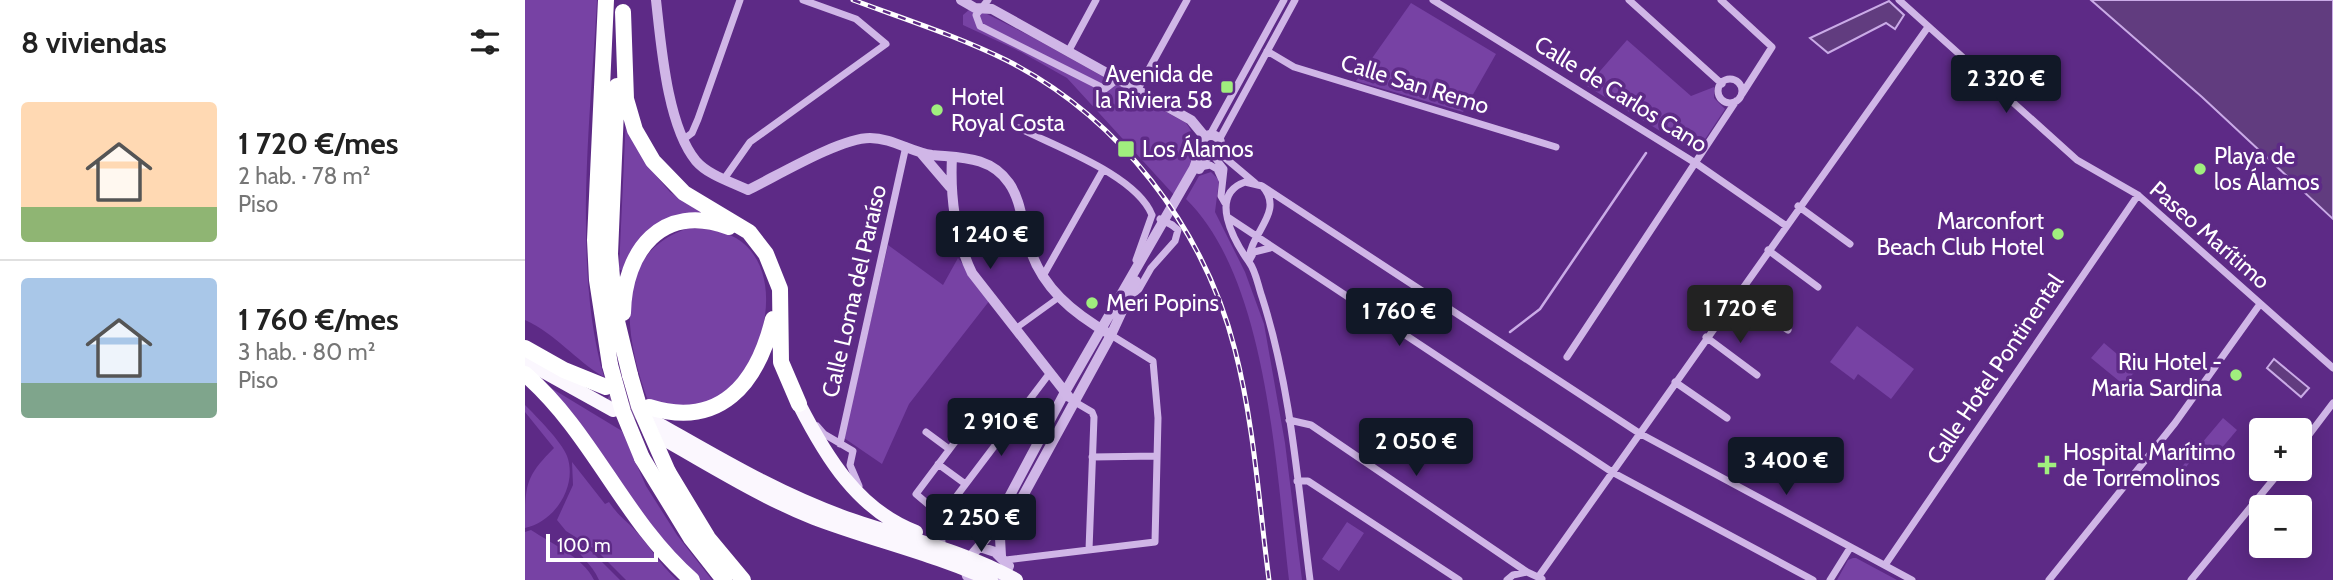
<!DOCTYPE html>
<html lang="es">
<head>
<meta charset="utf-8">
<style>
	body { margin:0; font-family:Cabin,sans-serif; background:#f6f6f6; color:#222; height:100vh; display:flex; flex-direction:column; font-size:26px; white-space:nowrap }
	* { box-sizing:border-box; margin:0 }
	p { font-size:23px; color:#767676 }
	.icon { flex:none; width:38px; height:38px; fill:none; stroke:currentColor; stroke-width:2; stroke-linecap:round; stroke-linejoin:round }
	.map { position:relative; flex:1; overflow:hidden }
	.details { display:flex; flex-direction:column; background:#fff; width:525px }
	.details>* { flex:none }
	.fabs { position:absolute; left:1724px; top:418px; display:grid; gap:14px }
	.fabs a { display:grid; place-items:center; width:63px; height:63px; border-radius:7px; background:#fff; box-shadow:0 4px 18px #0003; font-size:35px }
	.scale { position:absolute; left:21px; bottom:18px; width:112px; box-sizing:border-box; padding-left:7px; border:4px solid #fff; border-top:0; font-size:19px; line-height:24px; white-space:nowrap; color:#fff; -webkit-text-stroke:5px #5d2a86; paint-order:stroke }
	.price { position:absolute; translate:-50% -60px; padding:0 16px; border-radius:7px; background:#111827; color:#fff; font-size:23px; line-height:46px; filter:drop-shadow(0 2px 4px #0008) }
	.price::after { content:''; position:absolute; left:50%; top:42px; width:21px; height:16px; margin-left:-10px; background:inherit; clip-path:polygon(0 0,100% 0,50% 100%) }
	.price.on { background:#222; color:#fff }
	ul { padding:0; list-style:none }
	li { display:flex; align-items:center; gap:21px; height:175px; padding:0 21px }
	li+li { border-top:2px solid #e0e0e0 }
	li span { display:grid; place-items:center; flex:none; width:196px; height:140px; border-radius:7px; color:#555 }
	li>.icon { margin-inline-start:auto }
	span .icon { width:84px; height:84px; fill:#fffc; stroke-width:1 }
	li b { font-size:30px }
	h2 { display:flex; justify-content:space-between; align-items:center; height:84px; padding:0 21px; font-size:30px }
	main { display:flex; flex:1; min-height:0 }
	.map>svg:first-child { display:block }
</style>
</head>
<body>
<main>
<section class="details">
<h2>8 viviendas<svg class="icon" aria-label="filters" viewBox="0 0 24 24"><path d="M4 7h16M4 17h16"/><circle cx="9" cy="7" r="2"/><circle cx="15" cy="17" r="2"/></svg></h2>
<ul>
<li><span style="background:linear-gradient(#ffd9b3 75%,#8fb573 0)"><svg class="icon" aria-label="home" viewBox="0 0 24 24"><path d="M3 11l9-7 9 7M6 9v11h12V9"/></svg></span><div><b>1 720 €/mes</b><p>2 hab. · 78 m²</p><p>Piso</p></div></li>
<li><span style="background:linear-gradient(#a9c7e8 75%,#7fa58c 0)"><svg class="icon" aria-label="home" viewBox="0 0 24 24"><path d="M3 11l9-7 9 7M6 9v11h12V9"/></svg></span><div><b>1 760 €/mes</b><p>3 hab. · 80 m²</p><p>Piso</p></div></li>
</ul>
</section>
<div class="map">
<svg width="1808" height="580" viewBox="0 0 1808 580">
	<rect width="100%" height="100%" fill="#5d2a86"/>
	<path fill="#7742a4" d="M0,0H72C66,114 47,268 79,377C50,360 31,334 0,320Z
		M886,3L971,54L938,112L831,81Z
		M445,9L460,13L507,37L661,123C681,148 662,172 650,196L542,78L496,52L438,25V15Z
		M1102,40L1166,96L1189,87V98L1200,109L1171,153L1062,86Z
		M101,117L127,171L145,192L182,216C133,229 120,221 97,271L94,269Z
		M686,172L694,180L690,212L720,272L739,324L760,443L777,580H764C751,470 743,279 661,199L674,176Z
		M164,228C180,229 196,230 211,238C272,275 231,398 171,408C157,410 137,403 123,401C100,338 85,253 164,228Z
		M363,245L418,285L433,258L465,300L384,404L357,464L319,438Z
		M1332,326L1389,369L1366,399L1333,374L1329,380L1305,362Z
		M1579,343L1611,370L1599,385L1566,358Z
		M21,385L97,431L121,486L152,535L187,580H173L153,563Z
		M0,405C11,416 37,442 42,456C53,485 30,522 0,528C0,485 0,477 29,448L0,412Z
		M1698,418L1712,430L1690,456L1683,451L1674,462L1668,458L1658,471L1655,469Z
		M47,462L80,504L84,502C92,514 97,517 107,527C123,543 134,564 152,580H101L71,550L41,531L32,520L48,485Z
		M822,522L839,533L814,571L797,559Z
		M6,530C27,544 58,557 69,580H0V532Z
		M44,537L67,552L95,580H74C67,563 51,554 44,537Z
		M1328,558H1331L1372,580H1312L1323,560Z"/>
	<path fill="#613c7f" stroke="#caabe7" stroke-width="2" d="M1566,0H1808V219L1677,97Z
		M1364,1L1379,15L1370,29L1361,23L1303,53L1285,38Z
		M1749,359L1784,388L1776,397L1742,368Z"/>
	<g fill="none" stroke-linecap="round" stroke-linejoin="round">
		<path stroke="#caabe7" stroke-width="2.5" d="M985,332L1015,309L1121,153"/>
		<path stroke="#754a98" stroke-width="14" stroke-dasharray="14 7" stroke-linecap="butt" d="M84,396L122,418"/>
		<path stroke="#d0b6e7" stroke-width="6" d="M490,329L533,298"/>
		<path stroke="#d0b6e7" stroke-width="7" d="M463,0L451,15L455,26L580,89L593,79
			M908,0L1172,164L1260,225
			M1104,0L1197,84
			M1196,0L1247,47L1217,94
			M1374,0L1552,160L1613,195L1808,368
			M742,51L769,67L1031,147
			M543,52L571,0
			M1193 91a12 12 0 1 1 24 0a12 12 0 1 1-24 0Z
			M613,89L662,0
			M494,128C531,147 611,175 627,215
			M685,135L759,0
			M159,139L167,133L173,119L215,0
			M694,140L770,0
			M692,151L730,183
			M687,154L699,169L696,196L700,203
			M675,167L685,165L692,169L697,180
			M199,179L225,142L361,44L331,19L278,0
			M737,186L1114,433L1387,580
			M1273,206L1325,244
			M704,218L1087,472L1288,580
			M1243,250L1293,287
			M611,260L627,215
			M724,261C724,233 761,212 737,186L720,182C683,195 709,241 724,262C731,271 733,286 737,297C766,387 773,486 785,580
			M724,261L729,252L745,248
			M518,276L578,170
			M1211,294L1263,330
			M607,295L614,289L626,268L650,241L653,230L647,225
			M1181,337L1232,375
			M1042,357L1211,101
			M1150,382L1202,418
			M550,402L567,412L569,417L564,550
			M764,420L786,425L1002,572
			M292,426L299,434L328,451L325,465L334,486
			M401,432L424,449
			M315,444L381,146
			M1774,448L1808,403
			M567,457L632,456
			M413,464L439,483
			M772,481H783L934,580
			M417,516L391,494L451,414
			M417,542L415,518L524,374
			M481,560L630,542L633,418L628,361L586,335
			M1360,565L1613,195
			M1014,576L1403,27
			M982,580L988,575L1002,572L1017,579
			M1305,580L1325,548
			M1524,580L1650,423L1735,304
			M1666,580L1757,469"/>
		<path stroke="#d0b6e7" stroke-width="10" d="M131,0C136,44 142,126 171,161C183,175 206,182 223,190C252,176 315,138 345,138C367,138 386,152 407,155C436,158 465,156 484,183C496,200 497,223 503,243C516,288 548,313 586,335
			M436,0L450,8L467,9L666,120L680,137
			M677 144a9 9 0 1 1 18 0a9 9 0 1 1-18 0Z
			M396,153L425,187
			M427,157C425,195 430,238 447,273L544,397
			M674,169L684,153
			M455,547L470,552L484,566L478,580
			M476,556L475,538L586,335L611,281
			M448,580L442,576L440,568L445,557L464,535L540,392L669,168L677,146"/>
		<path stroke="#fbf7fe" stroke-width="14" d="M0,361L88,410
			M274,404C301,457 333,510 391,532
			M130,422C192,457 253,494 321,518C378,538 438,550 491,580
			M137,438C187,466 236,497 289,518C347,540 409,554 466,580"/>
		<path stroke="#fff" stroke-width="16" d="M81,0L70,240L72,280L85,365
			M98,12L101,99L110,130L128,161L159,193L224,232L241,254L255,289L256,362L274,404
			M92,86L85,254L90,313L105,375
			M98,313C99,251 137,202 204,227
			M0,348L39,370L81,387
			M0,374C68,433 99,521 167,580
			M124,407C195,429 232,384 248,319
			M117,458L166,538L199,580
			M143,472L183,538L218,580"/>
		<defs>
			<path id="rail" d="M328,0C379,19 432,36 481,60C594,117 679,228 710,350C729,424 734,504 744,580"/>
		</defs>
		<use href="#rail" stroke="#fff" stroke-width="5"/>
		<use href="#rail" stroke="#5d2a86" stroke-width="2.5" stroke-dasharray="8" stroke-linecap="butt"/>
		<path stroke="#d0b6e7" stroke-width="7" d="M635,219L647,225"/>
		<path stroke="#fff" stroke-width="16" d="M85,365L98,412L117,458
			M105,375L114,406L143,472"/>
	</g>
	<g fill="#a0ee7e" stroke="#5d2a86" stroke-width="2.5">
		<rect x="695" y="80" width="14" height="14" rx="3.5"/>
		<circle cx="412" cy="110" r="7"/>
		<rect x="592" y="140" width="18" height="18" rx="3.5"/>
		<circle cx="1675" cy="169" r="7"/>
		<circle cx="1533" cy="234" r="7"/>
		<circle cx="567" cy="303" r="7"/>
		<circle cx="1711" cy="375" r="7"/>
		<path d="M1518.5 454.5h7v7h7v7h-7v7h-7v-7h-7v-7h7z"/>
	</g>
	<g text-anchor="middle" stroke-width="7" stroke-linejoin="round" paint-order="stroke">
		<g font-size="23" fill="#fff" stroke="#5d2a86" text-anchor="start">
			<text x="688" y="82" text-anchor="end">Avenida de<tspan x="688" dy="26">la Riviera 58</tspan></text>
			<text x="426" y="105">Hotel<tspan x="426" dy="26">Royal Costa</tspan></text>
			<text x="617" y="157">Los Álamos</text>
			<text x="1689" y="164">Playa de<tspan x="1689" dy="26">los Álamos</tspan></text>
			<text x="1519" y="229" text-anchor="end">Marconfort<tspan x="1519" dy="26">Beach Club Hotel</tspan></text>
			<text x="581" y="311">Meri Popins</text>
			<text x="1697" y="370" text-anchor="end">Riu Hotel -<tspan x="1697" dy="26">Maria Sardina</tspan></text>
			<text x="1538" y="460">Hospital Marítimo<tspan x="1538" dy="26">de Torremolinos</tspan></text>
		</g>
		<g font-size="23" fill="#fff" stroke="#5d2a86">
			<text transform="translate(890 84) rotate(17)" y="8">Calle San Remo</text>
			<text transform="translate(1096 94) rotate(32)" y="8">Calle de Carlos Cano</text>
			<text transform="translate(1685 235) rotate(41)" y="8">Paseo Marítimo</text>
			<text transform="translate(329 291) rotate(-77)" y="8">Calle Loma del Paraíso</text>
			<text transform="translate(1470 369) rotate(-56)" y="8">Calle Hotel Pontinental</text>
		</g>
	</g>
</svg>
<div class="fabs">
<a>+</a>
<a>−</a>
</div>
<div class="scale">100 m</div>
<b class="price" style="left:1481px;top:115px">2 320 €</b>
<b class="price" style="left:465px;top:271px">1 240 €</b>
<b class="price on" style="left:1215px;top:345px">1 720 €</b>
<b class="price" style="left:874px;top:348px">1 760 €</b>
<b class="price" style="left:476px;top:458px">2 910 €</b>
<b class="price" style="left:891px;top:478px">2 050 €</b>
<b class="price" style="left:1261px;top:497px">3 400 €</b>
<b class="price" style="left:456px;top:554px">2 250 €</b>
</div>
</main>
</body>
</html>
